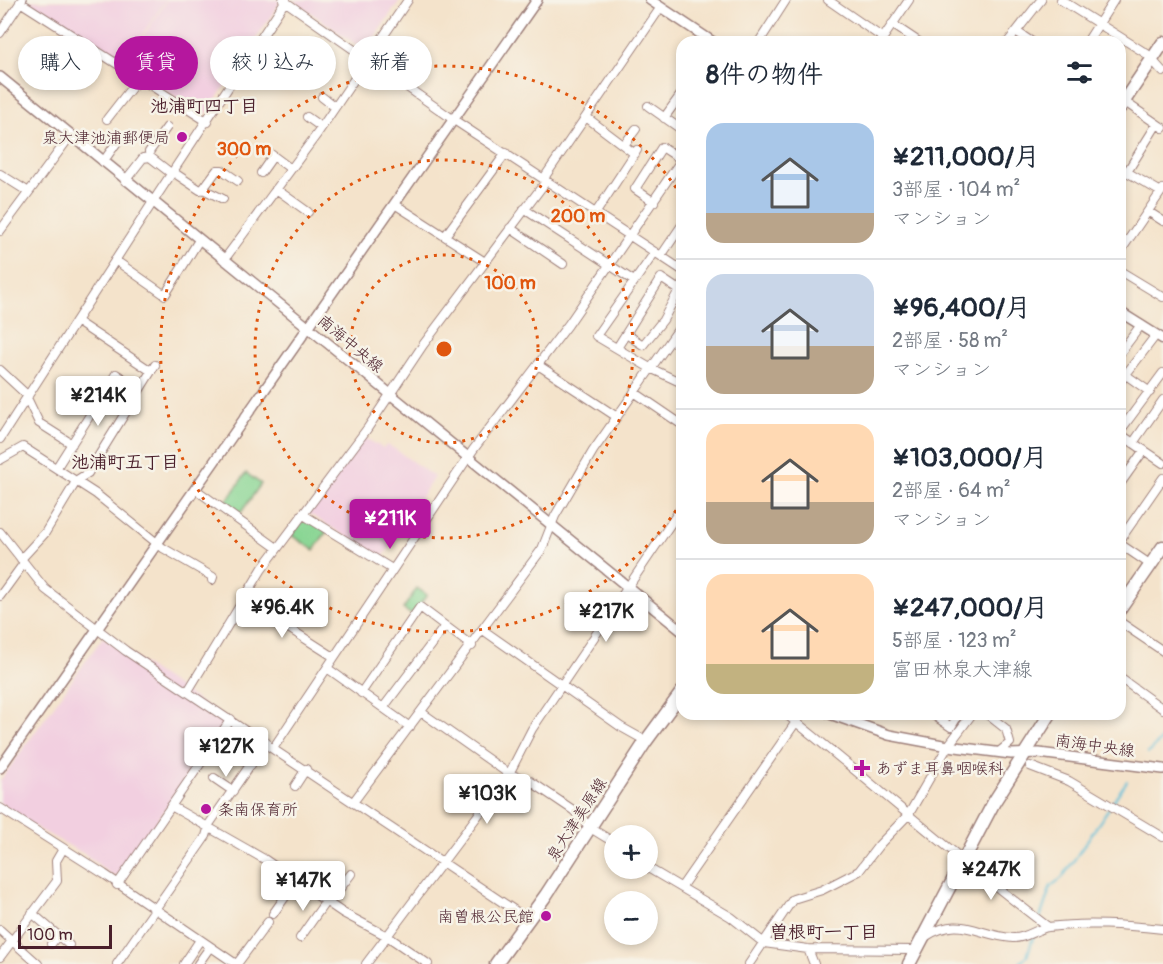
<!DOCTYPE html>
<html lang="ja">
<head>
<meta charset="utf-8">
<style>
	body { margin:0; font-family:Pangolin,"Klee One",sans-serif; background:#f6f6f7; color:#1f2937; height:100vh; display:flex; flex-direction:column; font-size:22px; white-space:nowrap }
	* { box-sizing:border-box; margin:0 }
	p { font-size:20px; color:#747a83 }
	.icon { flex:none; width:33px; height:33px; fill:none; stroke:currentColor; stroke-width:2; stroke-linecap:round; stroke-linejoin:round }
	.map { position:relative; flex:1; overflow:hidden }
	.panel { position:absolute; left:676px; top:36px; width:450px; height:684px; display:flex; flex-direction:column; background:#fff; border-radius:18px; box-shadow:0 3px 9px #0003 }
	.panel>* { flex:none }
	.banner { position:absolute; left:18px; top:36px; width:568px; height:54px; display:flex; gap:12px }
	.controls { position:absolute; left:604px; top:825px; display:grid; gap:12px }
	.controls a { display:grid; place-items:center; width:54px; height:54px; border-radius:50%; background:#fff; box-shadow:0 3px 9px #0003; font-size:30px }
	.scale { position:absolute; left:18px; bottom:15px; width:94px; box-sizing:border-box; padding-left:6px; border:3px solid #4a1f2b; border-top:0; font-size:16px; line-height:21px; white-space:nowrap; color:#4a1f2b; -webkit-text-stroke:4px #f7f3e8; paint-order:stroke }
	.price { position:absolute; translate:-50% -51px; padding:0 14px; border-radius:6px; background:#fff; color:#222; font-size:20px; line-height:39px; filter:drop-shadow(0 2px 3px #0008) }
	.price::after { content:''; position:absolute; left:50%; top:36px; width:18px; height:14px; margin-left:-9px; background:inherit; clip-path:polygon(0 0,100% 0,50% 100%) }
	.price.active { background:#b5179e; color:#fff }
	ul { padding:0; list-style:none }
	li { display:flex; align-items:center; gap:18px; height:150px; padding:0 30px }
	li+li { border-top:2px solid #e0e1e3 }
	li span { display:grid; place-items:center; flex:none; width:168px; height:120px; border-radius:18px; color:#555 }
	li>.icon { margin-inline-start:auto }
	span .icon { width:72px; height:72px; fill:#fffc; stroke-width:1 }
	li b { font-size:26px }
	h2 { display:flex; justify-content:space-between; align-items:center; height:72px; padding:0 30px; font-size:26px }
	.chip { padding:0 21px; border-radius:27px; background:#fff; box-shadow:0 3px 9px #0003; font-size:21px; line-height:54px }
	.chip.active { background:#b5179e; color:#fff }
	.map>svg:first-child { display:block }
</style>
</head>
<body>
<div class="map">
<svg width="1163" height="964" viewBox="0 0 1163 964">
	<rect width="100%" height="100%" fill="#f7f3e8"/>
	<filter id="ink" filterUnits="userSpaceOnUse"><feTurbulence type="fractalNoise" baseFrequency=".0167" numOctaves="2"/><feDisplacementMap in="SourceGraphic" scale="12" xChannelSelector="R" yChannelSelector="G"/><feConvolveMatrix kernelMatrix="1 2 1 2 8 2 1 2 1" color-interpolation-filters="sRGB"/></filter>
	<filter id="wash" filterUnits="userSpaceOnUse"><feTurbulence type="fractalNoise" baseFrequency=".008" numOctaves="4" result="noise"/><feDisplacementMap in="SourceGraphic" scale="24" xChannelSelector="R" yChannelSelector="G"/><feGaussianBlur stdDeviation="1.35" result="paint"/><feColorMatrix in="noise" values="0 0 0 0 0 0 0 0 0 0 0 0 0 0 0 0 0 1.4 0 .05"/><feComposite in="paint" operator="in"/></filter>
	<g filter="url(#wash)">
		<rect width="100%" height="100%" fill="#f4e3cb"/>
		<path fill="#f2cfe0" d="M166,0L123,63L28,4L27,1Z
			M167,0H279V4L207,113L202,115L125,64Z
			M293,0H400L365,51Z
			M363,437L383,448L387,445L395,449L434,477L382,559L308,513Z
			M103,637L224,718L225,724L119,875L113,876L86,855L24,821L0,803V781Z"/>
		<path fill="#8ad694" stroke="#6a7a60" stroke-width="1.5" d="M246,473L261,484L240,514L225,503Z
			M305,517L327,531L314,550L291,535Z
			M417,588L427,595L412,615L403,609Z"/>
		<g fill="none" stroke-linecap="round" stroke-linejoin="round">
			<path stroke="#5cbfda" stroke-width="2" d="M1148,753L1163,738
				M1112,803L1127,781
				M1040,918L1051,886L1062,878L1109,808
				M1019,964L1027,956L1034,935"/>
		</g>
	</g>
	<g filter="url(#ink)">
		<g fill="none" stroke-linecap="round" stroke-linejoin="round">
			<defs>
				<path id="minor" d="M283,0L454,120L682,270
					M828,0L883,38
					M1061,0L1147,54L1163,72
					M20,2L208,122
					M892,24L919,42
					M1017,32L1032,42
					M0,33L22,0
					M881,41L909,0
					M759,42L786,0
					M1008,42L1041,0
					M1087,42L1114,0
					M322,97L335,107
					M1122,100L1163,128
					M648,106L682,130
					M307,117L321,127
					M586,117L635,154
					M664,118L682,93
					M107,119L139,78
					M624,145L636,129
					M268,152L291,169
					M150,157L172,174
					M103,162L120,138
					M1120,168L1161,192
					M173,172L200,190L203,189L217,170H222L238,181
					M1127,172L1157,124
					M261,173L273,156
					M0,174L27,191
					M125,181L143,158L150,157L149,152L167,127
					M203,189L223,199
					M276,189L308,212
					M654,202L635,189L662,147L682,160
					M396,205L485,262
					M524,209L634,281
					M1149,212L1163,221
					M595,214L637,150
					M510,228L563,264
					M0,231L71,135
					M445,236L506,153
					M655,252L596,336L650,368L682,383
					M1120,252L1163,189
					M661,256L682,225
					M115,260L165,295L199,240
					M224,260L317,134L408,0
					M1120,271L1163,297
					M76,321L151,371
					M626,334L643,345L663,320L679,290
					M617,348L661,278L679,290L682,285
					M1120,353L1141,325
					M538,365L617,417
					M0,370L28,396
					M1126,375L1150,392
					M1120,382L1156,335
					M634,392L681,424
					M27,398L39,423L72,444
					M1120,431L1163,373
					M1120,434L1163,463
					M0,439L158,194L286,0
					M1133,443L1163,400
					M0,460L23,447L96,494L163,548L213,577L212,580
					M57,467L116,374L139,389
					M1120,484L1144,450
					M195,489L277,548
					M302,514L392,569
					M0,532L45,589L126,651L529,920
					M1120,540L1163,478
					M1120,544L1151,565
					M21,559L45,533L77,480L88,473L155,365
					M0,596L24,563
					M243,599L334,657
					M1120,622L1163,651
					M483,630L621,727L646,741
					M327,668L410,727
					M1120,678L1163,709
					M188,691L262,569L367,429L423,345L544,184L546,175L661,7
					M361,693L420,607L472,646
					M383,708L445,626
					M421,712L509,774L530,781L573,810L592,829L615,843
					M786,714C874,784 958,859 1048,927
					M932,714L951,727L959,714
					M987,714L1006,729L1010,743L1000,751
					M274,747L473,450L568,325L682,159
					M231,751L251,765
					M1030,766L1069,781L1163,837
					M214,778L233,791
					M295,786L306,769
					M354,801L542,549L555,516L593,451L682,324
					M171,806L264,859L343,913L387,936L428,964
					M0,808L104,874L236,964
					M648,868L731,917L764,943L808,949L916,950
					M117,885L231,719
					M682,886L796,722
					M329,903L351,874
					M32,913L69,945
					M273,914L297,880
					M0,930L38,964
					M925,937C960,914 978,936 1013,938C1025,939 1036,929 1048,927C1087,922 1124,925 1163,929
					M300,938L326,901
					M51,944L58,935
					M808,949L814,964
					M0,957L57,881L56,861L63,849
					M117,964L206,836L210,823L266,742
					M184,964L200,940
					M198,964L210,947
					M237,964L268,922
					M366,964L509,774L532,729L682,507
					M749,964L793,899L822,890L859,871L879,845L909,814L948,746L972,714"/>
				<path id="tertiary" d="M650,0L713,42
					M0,77L682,631
					M1120,312L1163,339
					M830,714L889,735L948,746L1011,754L1039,753L1163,769
					M0,768L537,0"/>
				<path id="primary" d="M1120,107L1163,43
					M1120,609L1163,547
					M496,964L546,895L646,741L682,692
					M909,964L994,802L1050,714"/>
			</defs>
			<use href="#minor" stroke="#9f817b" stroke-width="10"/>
			<use href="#tertiary" stroke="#9f817b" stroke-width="12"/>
			<use href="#primary" stroke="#9f817b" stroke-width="15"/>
			<use href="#minor" stroke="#fff" stroke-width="8"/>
			<use href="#tertiary" stroke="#fff" stroke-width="9"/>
			<use href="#primary" stroke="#fff" stroke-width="12"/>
		</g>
	</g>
	<g fill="none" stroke="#e0560e" stroke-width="3" stroke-dasharray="3 6">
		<circle cx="444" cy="349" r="94"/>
		<circle cx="444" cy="349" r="189"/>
		<path d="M681 503A283 283 0 1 1 681 195"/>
	</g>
	<g fill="#b5179e" stroke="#f7f3e8" stroke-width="2">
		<circle cx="182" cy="137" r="6"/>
		<path d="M859 759h6v6h6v6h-6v6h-6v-6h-6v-6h6z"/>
		<circle cx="206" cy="809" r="6"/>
		<circle cx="546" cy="916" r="6"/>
	</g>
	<g text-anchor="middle" stroke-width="5" stroke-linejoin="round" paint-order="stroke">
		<g font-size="16" fill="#4a1f2b" stroke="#f7f3e8" text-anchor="end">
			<text x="170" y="143">泉大津池浦郵便局</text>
			<text x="876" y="774" text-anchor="start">あずま耳鼻咽喉科</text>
			<text x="218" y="815" text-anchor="start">条南保育所</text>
			<text x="534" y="922">南曽根公民館</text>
		</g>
		<g font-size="16" fill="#4a1f2b" stroke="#f7f3e8">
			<text transform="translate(351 343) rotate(40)" y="6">南海中央線</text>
			<text transform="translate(1095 745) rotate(8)" y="6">南海中央線</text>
			<text transform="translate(576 819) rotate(-57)" y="6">泉大津美原線</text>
		</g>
		<g font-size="18" font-weight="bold" fill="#4a1f2b" stroke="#f7f3e8">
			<text x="204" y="112">池浦町四丁目</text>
			<text x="125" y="468">池浦町五丁目</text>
			<text x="824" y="938">曽根町一丁目</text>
		</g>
	</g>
	<circle cx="444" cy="349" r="9" fill="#e0560e" stroke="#f7f3e8" stroke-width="3"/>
	<g font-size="18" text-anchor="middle" font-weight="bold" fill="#e0560e" stroke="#f7f3e8" stroke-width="5" stroke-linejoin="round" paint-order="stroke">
		<text x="244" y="155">300 m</text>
		<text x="578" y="222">200 m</text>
		<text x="510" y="289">100 m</text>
	</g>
</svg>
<div class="controls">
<a>+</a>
<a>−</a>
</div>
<div class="scale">100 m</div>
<b class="price" style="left:98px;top:427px">¥214K</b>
<b class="price active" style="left:390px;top:550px">¥211K</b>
<b class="price" style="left:282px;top:639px">¥96.4K</b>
<b class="price" style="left:606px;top:643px">¥217K</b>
<b class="price" style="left:226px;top:778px">¥127K</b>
<b class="price" style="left:487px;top:825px">¥103K</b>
<b class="price" style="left:991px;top:901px">¥247K</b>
<b class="price" style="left:303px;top:912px">¥147K</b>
<div class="banner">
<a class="chip">購入</a>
<a class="chip active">賃貸</a>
<a class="chip">絞り込み</a>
<a class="chip">新着</a>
</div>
<section class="panel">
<h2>8件の物件<svg class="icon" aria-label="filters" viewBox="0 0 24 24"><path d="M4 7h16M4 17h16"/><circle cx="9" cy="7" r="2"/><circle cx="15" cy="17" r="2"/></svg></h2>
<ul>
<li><span style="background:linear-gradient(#a9c7e8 75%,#b9a48a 0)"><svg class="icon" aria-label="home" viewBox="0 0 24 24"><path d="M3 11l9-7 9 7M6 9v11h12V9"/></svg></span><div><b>¥211,000/月</b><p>3部屋 · 104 m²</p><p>マンション</p></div></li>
<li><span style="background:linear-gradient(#c9d6e8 60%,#b9a48a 0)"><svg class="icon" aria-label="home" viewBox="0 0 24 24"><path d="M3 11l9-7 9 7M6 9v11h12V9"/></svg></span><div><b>¥96,400/月</b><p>2部屋 · 58 m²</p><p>マンション</p></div></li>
<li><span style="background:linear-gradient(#ffd9b3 65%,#b9a48a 0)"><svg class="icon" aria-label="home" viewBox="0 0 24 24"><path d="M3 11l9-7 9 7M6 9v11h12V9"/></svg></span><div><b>¥103,000/月</b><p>2部屋 · 64 m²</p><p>マンション</p></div></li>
<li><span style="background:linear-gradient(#ffd9b3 75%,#c2b280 0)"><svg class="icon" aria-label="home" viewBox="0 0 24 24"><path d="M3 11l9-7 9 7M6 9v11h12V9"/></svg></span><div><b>¥247,000/月</b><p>5部屋 · 123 m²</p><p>富田林泉大津線</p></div></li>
</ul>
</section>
</div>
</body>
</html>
